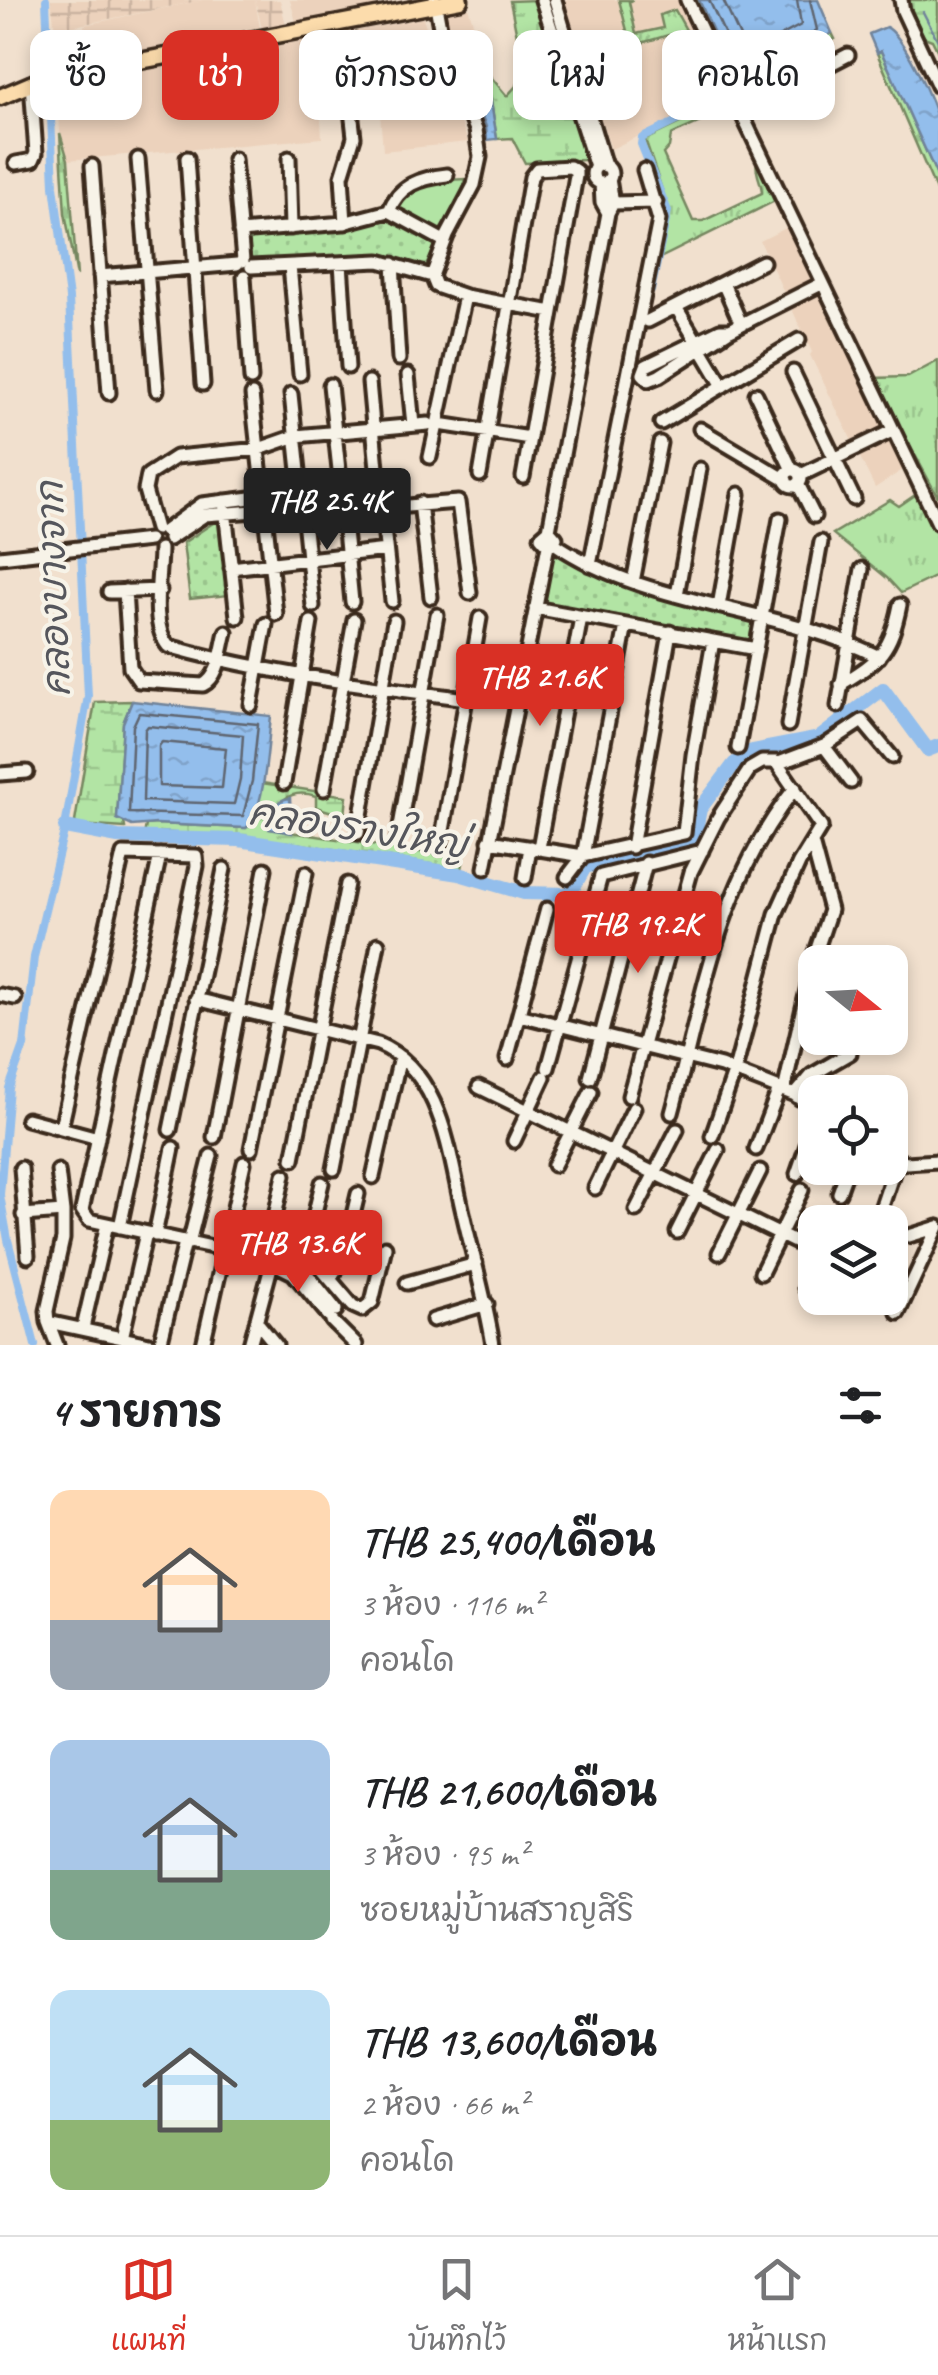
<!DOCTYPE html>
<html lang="th">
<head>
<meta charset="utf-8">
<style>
	body { margin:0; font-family:Caveat,"Playpen Sans Thai",sans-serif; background:#f6f6f6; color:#202124; height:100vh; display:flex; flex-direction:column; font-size:38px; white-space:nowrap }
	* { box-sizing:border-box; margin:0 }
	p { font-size:32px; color:#757577 }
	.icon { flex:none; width:55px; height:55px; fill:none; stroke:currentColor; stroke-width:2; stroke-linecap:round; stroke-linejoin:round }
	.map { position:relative; height:1345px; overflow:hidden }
	.drawer { display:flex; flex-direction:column; background:#fff; flex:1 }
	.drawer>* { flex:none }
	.top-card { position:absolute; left:30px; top:30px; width:880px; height:90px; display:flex; gap:20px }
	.needle { width:65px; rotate:108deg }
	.controls { position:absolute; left:798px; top:945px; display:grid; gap:20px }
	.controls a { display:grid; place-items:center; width:110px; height:110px; border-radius:20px; background:#fff; box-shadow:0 5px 15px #0003; font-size:50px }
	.price { position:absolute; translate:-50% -85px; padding:0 22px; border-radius:10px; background:#d93025; color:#fff; font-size:32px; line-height:65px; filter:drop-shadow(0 2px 5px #0008) }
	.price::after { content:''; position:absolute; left:50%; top:60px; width:30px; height:22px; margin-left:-15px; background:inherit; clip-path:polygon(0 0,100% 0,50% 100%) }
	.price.selected { background:#222; color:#fff }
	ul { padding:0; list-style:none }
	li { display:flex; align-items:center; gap:30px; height:250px; padding:0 50px }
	li span { display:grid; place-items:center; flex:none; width:280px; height:200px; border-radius:20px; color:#555 }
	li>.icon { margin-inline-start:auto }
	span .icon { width:120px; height:120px; fill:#fffc; stroke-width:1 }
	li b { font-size:42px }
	h2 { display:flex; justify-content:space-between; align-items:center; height:120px; padding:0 50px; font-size:42px }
	.pill { padding:0 35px; border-radius:20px; background:#fff; box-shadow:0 5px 15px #0003; font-size:35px; line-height:90px }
	.pill.selected { background:#d93025; color:#fff }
	.tab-bar { display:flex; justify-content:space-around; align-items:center; height:140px; border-top:2px solid #e0e0e0; background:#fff; font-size:28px; color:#757577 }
	.tab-bar a { display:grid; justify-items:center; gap:5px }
	.tab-bar .selected { color:#d93025 }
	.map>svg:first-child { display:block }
</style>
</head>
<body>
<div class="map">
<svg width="938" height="1345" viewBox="0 0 938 1345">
	<defs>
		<pattern id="industrial-grid" width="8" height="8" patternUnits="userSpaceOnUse" patternTransform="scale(2.5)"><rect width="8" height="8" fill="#ecd2bc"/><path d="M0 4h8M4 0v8" fill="none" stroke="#cbb4a1"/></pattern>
		<pattern id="grass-tufts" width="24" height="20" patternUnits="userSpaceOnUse" patternTransform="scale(2.5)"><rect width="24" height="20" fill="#b2e4a4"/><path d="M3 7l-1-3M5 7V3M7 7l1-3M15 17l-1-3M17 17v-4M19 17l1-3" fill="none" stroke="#9ac48d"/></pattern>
		<pattern id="forest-firs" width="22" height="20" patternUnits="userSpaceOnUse" patternTransform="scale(2.5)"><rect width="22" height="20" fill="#b2e4a4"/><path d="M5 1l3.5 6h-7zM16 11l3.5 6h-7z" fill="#9ac48d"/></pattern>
		<pattern id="wetland-marsh" width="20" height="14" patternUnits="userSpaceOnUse" patternTransform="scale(2.5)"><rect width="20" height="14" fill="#b2e4a4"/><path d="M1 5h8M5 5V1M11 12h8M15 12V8" fill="none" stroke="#9ac48d"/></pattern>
		<pattern id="park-dots" width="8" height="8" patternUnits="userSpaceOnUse" patternTransform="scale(2.5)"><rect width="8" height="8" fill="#b2e4a4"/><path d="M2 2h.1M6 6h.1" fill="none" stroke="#9ac48d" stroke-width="1.8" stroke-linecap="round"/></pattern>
		<pattern id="garden-furrows" width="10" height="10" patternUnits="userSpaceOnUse" patternTransform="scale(2.5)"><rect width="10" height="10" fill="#b2e4a4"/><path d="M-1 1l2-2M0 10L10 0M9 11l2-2" fill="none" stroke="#9ac48d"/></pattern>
		<pattern id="water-ripples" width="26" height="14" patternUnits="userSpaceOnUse" patternTransform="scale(2.5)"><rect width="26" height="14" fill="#93beec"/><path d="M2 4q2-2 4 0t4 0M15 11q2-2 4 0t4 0" fill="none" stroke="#80a3ca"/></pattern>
	</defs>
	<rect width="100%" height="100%" fill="#f1e0ce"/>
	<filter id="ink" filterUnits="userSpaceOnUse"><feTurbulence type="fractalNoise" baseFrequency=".01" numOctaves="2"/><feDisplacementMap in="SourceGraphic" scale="20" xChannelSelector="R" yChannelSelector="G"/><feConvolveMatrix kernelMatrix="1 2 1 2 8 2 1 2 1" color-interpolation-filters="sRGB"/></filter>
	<g filter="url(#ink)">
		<path fill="#ecd2bc" d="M203,0H255L261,34L91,64L84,25Z
			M290,0H374L375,7L296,22Z
			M560,0H681L726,95L611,149Z
			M460,4H467L489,72L467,77L443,10Z
			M423,18L468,142L383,151L377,75L319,86L322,138L68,160L60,133L58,87Z
			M790,226L904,469L875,488L810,355L812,352L760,241Z"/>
		<path fill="url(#industrial-grid)" d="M51,0H203L55,30Z
			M255,0H280L286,25L262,29Z"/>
		<path fill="url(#grass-tufts)" stroke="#768761" stroke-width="2.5" d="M619,0H633L629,2L636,34L663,28L660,15L675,10L686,30L631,46Z
			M726,95L736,117L733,119L729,109L671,135L669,147L663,154L693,221H703L762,193C762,182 754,172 757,161L761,163L777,200L660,258L670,213L645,140L715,106Z
			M938,361V497L873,378L908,377Z
			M918,493L938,534V575L901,593L887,578L833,534L890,500L899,506Z"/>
		<path fill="url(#forest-firs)" stroke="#768761" stroke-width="2.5" d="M881,51L938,178V195L877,53Z
			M60,133L68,160L77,276L65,213Z"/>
		<path fill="url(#wetland-marsh)" stroke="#768761" stroke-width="2.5" d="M535,0L588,159L585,160L525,163L512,138L497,139L486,71L507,96L525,76L510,1Z
			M692,0H699L734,78L741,82L832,33L835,39L735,93Z
			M906,0H938V52L932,40L924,37Z
			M132,701L123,723L117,818L124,822L125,828L78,825L75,822L95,702Z
			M262,783L347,796L345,816L316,807V796C289,787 272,804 270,829L464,858L462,869L288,842L160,832L144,835L146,825L156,824L246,828L253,822Z"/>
		<path fill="url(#park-dots)" stroke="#768761" stroke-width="2.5" d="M382,218H392L437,242L426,266L377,255L252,263L248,259L246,237L342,228Z
			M222,517L230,595L190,599L183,543Z
			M556,549L580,564L758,619L753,644L542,606L551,551Z"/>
		<path fill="url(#garden-furrows)" stroke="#768761" stroke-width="2.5" d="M191,64L196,110L180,113L179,66Z"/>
		<path fill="#b2e4a4" stroke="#768761" stroke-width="2.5" d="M466,179L460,198L439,232L396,206C411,179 438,181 466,179Z"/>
		<path fill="url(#water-ripples)" stroke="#70839a" stroke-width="2.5" d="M699,0H818L832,33L741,83L734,78Z
			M886,27C902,33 936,105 938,123C938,141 938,160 938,178L881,51L877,53L869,34Z
			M486,71L497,139L487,140L486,127L467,77Z
			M132,701L271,716C268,741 265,813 246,828L156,824L132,826L117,819L123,723Z
			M290,798L292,833L269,829C271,814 272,800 290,798Z"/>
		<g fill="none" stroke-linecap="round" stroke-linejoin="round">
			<path stroke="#5e6570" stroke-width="2.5" d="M709,0L740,67L745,70L817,30L810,0
				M723,0L746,50L750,52L801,25L797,0
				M139,713L258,724L252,781L243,816L129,813L133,726Z
				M148,726L243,735L240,779L234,804L143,801L145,730Z
				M162,742L226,748L222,788L159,786V746Z"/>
			<path stroke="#70839a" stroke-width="2.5" d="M923,12L938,41"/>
			<path stroke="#93beec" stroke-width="8" d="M651,291L668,211L641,144L642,138L711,104L724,93
				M35,1345L8,1240L0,1195L9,1088L24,1046L34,957L65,827L88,696L69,298L54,186L46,0"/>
			<path stroke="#93beec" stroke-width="14" d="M65,827L118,837L239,840L459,874L524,893L570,894L585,867L694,840L700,809L734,764L752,751L819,738L883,689L928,750L938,746"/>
			<defs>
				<path id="minor" d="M435,0L441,33L457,80
					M542,0L596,167
					M555,0L605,166
					M687,0L938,523
					M901,0L903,11L938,86
					M739,111L848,55
					M187,158L203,384
					M289,158L291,228
					M138,159L157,390
					M234,159L243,261
					M16,163L33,160L36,153L31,83
					M593 174a9 9 0 1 1 18 0a9 9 0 1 1-18 0Z
					M92,166L109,393
					M601,183L602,202L608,213
					M613,203L656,202
					M389,211C399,185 420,178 447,175
					M345,223L342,176L354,137L349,93
					M240,232L343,223L389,211L444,241
					M341,263L348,367
					M393,264L399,359
					M290,266L300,374
					M251,267L379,261L432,276L447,236L474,185L480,157L476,130L460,89
					M100,276L237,264
					M432,276L436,286L465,296L552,312
					M244,277L251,379
					M723,283L741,324
					M676,307L723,386
					M648,321L763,262
					M730,330H720L646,366L643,374L649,380L659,376L730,330L821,284
					M793,372L854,499
					M408,375L413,425
					M369,382L379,490
					M330,385L341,489
					M291,394L313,606
					M756,394L792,470
					M252,395L276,614
					M661,423L799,340
					M439,424L530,438
					M700,429L786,480
					M430,457L465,296
					M785 478a8 8 0 1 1 16 0a8 8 0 1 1-16 0Z
					M480,475L531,177L537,169L570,167L576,171V176L523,477
					M801,475L892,431
					M798,484L814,516
					M346,494L380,491L392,601
					M342,500L352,602
					M224,501L237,617
					M420,503L431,597
					M382,508L458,502L470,593
					M156,529L145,490L148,475L176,457L259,449L296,436L428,424
					M549,530L556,538L548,545L541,537L549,530L608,213L613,203L609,179
					M165,531L202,504L251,498L265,503L335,495
					M169,539L205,515L254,511L261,503
					M554,543C650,609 776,605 879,657
					M160,549C160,577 150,624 168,646C266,674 366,685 466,699
					M0,557L149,540
					M590,565L659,220L644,170
					M231,568L386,550
					M633,582L660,443
					M125,591L130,668L139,681L203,685C220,676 221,650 226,632
					M109,592L160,590
					M677,595L700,469
					M719,606L739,494
					M535,608L756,649
					M841,684C881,660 891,650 900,605
					M251,705L266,624
					M838,706L862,569
					M788,725L821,542
					M824,746L851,782
					M738,748L780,519
					M779,763L824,746L862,721L892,757
					M0,774L27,772
					M284,783L311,622
					M324,789L354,620
					M358,833L394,621
					M398,838L437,615
					M489,841L583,856L684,833L693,755L713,641
					M632,847L670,632
					M440,848L480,618
					M539,848L581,617
					M160,855L82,1210L89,1220L262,1258
					M485,868L548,545
					M567,877L583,856L626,625
					M525,878L530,847
					M0,995L15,998
					M196,999L378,1044C444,1072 449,1157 464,1217C474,1260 486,1301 493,1345
					M519,1015L721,1066L795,1095L815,1110
					M507,1059L547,909
					M548,1068L601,876L702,851
					M590,1078L646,863
					M479,1087L815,1252
					M784,1091L815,955L830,910L812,843
					M795,1095L812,1075L850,1053L849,1038
					M629,1096L691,872L718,818L750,769L762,762H776L821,827L799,863L776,914L735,1070L712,1136
					M672,1113C704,995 717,887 795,788
					M27,1119L61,1128
					M170,1130L224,869
					M214,1137L265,869
					M98,1138L61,1128L123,854L196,856L197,866L120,1227
					M514,1141L544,1077
					M251,1149L306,873
					M756,1149L779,1089
					M890,1157L906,1163L938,1161
					M293,1159L347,884
					M554,1165L591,1092
					M21,1168L28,1256
					M334,1169L378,944
					M58,1171L63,1212
					M797,1174L815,1122
					M373,1177L400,1057
					M595,1188L634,1108
					M839,1193L848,1168
					M636,1210L677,1130
					M880,1212L897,1161
					M23,1215L63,1212V1239L47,1311L48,1322
					M839,1222L844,1212
					M677,1232L718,1150
					M155,1235L173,1148
					M909,1236L938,1227
					M270,1239L306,1251L353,1306L362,1310L372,1302L385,1247
					M189,1243L211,1156
					M268,1248L284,1175
					M306,1251L322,1183
					M719,1253L760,1171
					M281,1255L300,1265L336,1310
					M277,1265L293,1273L329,1316
					M761,1273L802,1190
					M330,1279L342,1262L358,1194
					M407,1283L476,1264
					M805,1288L815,1269
					M890,1288L906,1296
					M850,1302L852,1298
					M898,1313L938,1227
					M433,1320L487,1304
					M332,1321L356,1345
					M257,1322L276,1345
					M83,1328L107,1224
					M122,1338L146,1233
					M57,1345L48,1322L154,1345
					M160,1345L185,1242
					M203,1345L244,1163
					M250,1345L271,1267"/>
				<path id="major" d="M0,97L40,80L460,0"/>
			</defs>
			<use href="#minor" stroke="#3b2a1e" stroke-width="19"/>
			<use href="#major" stroke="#3b2a1e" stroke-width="21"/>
			<use href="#minor" stroke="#f7f3e8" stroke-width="11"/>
			<use href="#major" stroke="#fcdcac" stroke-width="14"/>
		</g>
	</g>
	<g text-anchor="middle" stroke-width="8" stroke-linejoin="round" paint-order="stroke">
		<g font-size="38" font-style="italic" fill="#55565c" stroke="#f7f3e8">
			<text transform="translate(53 589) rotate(-92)" y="13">คลองบางจาก</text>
			<text transform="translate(358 828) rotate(9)" y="13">คลองรางใหญ่</text>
		</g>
	</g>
</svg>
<div class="controls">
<a><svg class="needle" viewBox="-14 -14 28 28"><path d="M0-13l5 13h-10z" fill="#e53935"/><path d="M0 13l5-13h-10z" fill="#757577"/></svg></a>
<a><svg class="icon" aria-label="locate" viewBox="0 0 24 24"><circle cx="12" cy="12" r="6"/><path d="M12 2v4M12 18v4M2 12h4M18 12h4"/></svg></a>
<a><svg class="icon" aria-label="layers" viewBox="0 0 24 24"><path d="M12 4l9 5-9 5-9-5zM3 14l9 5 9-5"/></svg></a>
</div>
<b class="price selected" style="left:327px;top:553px">THB 25.4K</b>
<b class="price" style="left:540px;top:729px">THB 21.6K</b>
<b class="price" style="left:638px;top:976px">THB 19.2K</b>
<b class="price" style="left:298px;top:1295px">THB 13.6K</b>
<div class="top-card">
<a class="pill">ซื้อ</a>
<a class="pill selected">เช่า</a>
<a class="pill">ตัวกรอง</a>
<a class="pill">ใหม่</a>
<a class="pill">คอนโด</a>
</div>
</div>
<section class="drawer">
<h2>4 รายการ<svg class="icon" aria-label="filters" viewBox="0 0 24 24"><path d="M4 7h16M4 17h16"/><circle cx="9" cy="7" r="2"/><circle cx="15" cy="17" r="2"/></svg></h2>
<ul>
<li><span style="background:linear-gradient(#ffd9b3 65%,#9aa5b1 0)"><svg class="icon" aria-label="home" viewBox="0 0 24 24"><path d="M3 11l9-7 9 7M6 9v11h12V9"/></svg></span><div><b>THB 25,400/เดือน</b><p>3 ห้อง · 116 m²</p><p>คอนโด</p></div></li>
<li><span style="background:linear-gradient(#a9c7e8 65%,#7fa58c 0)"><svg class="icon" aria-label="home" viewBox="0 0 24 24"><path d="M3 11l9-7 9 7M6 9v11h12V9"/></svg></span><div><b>THB 21,600/เดือน</b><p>3 ห้อง · 95 m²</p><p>ซอยหมู่บ้านสราญสิริ</p></div></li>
<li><span style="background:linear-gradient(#bfe0f5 65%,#8fb573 0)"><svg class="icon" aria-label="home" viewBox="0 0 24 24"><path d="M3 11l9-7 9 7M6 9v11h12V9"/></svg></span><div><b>THB 13,600/เดือน</b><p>2 ห้อง · 66 m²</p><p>คอนโด</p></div></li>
</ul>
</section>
<nav class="tab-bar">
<a class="selected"><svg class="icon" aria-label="map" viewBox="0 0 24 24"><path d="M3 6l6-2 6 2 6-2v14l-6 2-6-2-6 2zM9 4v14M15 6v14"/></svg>แผนที่</a>
<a><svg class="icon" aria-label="saved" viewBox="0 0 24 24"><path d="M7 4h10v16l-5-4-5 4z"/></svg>บันทึกไว้</a>
<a><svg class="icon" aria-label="home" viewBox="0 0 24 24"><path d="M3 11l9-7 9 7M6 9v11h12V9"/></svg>หน้าแรก</a>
</nav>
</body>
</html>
